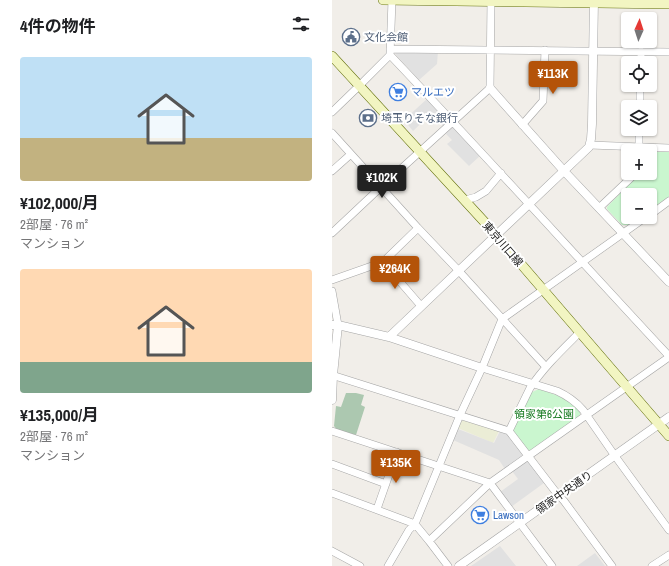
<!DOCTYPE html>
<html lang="ja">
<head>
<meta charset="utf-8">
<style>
	body { margin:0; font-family:"Archivo Narrow","Noto Sans JP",sans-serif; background:#f6f6f6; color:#202124; height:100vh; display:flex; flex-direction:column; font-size:15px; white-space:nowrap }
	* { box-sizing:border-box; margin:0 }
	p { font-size:13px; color:#757577 }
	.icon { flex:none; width:22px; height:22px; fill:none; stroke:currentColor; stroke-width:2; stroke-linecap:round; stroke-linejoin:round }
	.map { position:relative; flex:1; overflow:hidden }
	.drawer { display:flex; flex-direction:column; background:#fff; width:332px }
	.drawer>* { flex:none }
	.needle { width:26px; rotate:3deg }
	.fabs { position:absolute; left:289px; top:12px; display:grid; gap:8px }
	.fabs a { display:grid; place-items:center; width:36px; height:36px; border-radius:4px; background:#fff; box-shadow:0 1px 3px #0004; font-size:20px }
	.price { position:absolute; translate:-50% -34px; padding:0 9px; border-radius:4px; background:#b45309; color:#fff; font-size:13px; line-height:26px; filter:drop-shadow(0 1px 2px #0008) }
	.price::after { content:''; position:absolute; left:50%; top:24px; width:12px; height:9px; margin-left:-6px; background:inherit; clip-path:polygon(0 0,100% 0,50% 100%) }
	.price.on { background:#222; color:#fff }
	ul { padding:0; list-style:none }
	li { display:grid; align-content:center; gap:8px; height:212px; padding:0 20px }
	li span { display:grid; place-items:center; height:124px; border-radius:4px; color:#555 }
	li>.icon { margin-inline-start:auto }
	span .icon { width:72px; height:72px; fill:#fffc; stroke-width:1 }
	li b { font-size:17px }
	h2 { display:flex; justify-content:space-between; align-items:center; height:48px; padding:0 20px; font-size:17px }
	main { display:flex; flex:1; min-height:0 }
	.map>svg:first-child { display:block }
</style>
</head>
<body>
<main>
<section class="drawer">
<h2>4件の物件<svg class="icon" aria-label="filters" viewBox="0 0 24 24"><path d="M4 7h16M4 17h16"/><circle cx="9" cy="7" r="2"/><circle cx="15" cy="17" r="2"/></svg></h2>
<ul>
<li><span style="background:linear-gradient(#bfe0f5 65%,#c2b280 0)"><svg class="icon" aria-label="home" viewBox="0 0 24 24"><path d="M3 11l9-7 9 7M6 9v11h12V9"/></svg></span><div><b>¥102,000/月</b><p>2部屋 · 76 m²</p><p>マンション</p></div></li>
<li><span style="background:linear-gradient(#ffd9b3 75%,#7fa58c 0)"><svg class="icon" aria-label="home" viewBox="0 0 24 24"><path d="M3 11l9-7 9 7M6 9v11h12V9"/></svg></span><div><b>¥135,000/月</b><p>2部屋 · 76 m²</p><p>マンション</p></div></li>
</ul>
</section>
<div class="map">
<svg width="337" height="566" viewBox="0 0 337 566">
	<rect width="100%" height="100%" fill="#f1eee9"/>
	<path fill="#ebedd6" d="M133,420L167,431L161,443L126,428L129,421Z"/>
	<path fill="#acc8b0" d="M14,393H24L32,395L29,405L33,407L24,435L5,430L2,426L4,406L9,407Z"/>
	<path fill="#caf6cf" d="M318,152H337V197L318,210V195H296V217H308L296,225H290L275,209V207L308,173H318Z
		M207,389C225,395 235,398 248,412V417L200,451L195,450L182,433L181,428L198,393Z"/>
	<path fill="#e1e1e1" d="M66,50L106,51L105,64L87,80L65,56L63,53Z
		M96,98L115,118V123L111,126L100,113L81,131L72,120Z
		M120,127L123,128L149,155L137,166L115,144L120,140L114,134Z
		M126,429L162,443L168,431L175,433L190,453V457L173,469L167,460L121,440Z
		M193,462H197L212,483L179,507L168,492L186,479L180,471Z
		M168,546L184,566H139Z
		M263,553L273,566H245Z"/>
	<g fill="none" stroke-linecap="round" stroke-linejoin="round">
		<defs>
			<path id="minor" d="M58,49L337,52
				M58,55C152,154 244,256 337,356
				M309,63V51
				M308,107V85
				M0,112L27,86L58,55L60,0
				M190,125L211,101L213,50
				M0,133L86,228L126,270L214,367
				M258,145L337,148
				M307,151V129
				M0,171L19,154
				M133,200L144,197L154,191L169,173
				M267,208L304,173
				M318,215L337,201
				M0,233L49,187L158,88L159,0
				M51,262L89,306
				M0,280L51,262L86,228
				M0,291L6,325
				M150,368L225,391C236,396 244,402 251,410L283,456L337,530
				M0,375L177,431L223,491L232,501L280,566
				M0,431L158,483L220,566
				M177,431L198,388C212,367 230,350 247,333
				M0,464L54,484
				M0,493L83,524L97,541L116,566
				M45,509L65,452
				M97,541L158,483L337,357
				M0,551L28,566
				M56,566L77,530L83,524L128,415L150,368L170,319L314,217
				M320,566L337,555"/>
			<path id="tertiary" d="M158,88L232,171L337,282
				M0,325H6L57,337L150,368
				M57,337L257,147L259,139L260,124L262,0
				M0,400L1,375L6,325
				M127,566L337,417"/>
			<path id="secondary" d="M51,0L337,4
				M0,56L158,228L337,436"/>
		</defs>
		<use href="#minor" stroke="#a5a5a5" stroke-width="8"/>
		<use href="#tertiary" stroke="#a5a5a5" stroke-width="9"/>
		<use href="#secondary" stroke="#65720e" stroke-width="10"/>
		<use href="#minor" stroke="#fff" stroke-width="7"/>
		<use href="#tertiary" stroke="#fff" stroke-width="8"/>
		<use href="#secondary" stroke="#f2f5c2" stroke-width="9"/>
	</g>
	<defs>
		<symbol id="civic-ring" viewBox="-11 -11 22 22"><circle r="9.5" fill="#fff" stroke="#5c6f8a" stroke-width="1.5"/><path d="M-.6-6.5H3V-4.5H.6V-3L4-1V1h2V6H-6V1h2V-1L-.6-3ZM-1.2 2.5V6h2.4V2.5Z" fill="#5c6f8a"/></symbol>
		<symbol id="supermarket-ring" viewBox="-11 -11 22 22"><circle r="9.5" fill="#fff" stroke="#3f7fe0" stroke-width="1.5"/><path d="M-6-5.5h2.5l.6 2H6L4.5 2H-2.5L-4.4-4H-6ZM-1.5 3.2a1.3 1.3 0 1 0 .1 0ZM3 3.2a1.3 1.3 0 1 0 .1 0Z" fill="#3f7fe0"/></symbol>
		<symbol id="bank-ring" viewBox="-11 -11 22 22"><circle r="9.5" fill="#fff" stroke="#5c6f8a" stroke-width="1.5"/><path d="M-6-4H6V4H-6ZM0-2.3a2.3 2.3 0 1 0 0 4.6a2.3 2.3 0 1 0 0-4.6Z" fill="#5c6f8a"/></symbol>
	</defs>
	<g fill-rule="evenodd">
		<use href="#civic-ring" x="9" y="27" width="20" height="20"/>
		<use href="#supermarket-ring" x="56" y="82" width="20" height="20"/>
		<use href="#bank-ring" x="26" y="108" width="20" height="20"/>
		<use href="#supermarket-ring" x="138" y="505" width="20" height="20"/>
	</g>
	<g text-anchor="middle" stroke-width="4" stroke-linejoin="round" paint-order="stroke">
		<g font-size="11" fill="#4e5e75" stroke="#fff" text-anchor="start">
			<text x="32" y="41">文化会館</text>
			<text x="49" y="122">埼玉りそな銀行</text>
		</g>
		<g font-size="11" fill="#366cbe" stroke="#fff" text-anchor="start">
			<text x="79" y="96">マルエツ</text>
			<text x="161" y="519">Lawson</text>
		</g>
		<g font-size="11" fill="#212121" stroke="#fff">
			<text transform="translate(171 244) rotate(49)" y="4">東京川口線</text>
			<text transform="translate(232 492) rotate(-35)" y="4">領家中央通り</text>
		</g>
		<g font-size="11" fill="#15791f" stroke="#fff">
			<text x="212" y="418">領家第6公園</text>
		</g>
	</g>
</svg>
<div class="fabs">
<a><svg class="needle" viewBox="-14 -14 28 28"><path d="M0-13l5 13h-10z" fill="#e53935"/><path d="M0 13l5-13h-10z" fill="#757577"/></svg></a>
<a><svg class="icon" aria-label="locate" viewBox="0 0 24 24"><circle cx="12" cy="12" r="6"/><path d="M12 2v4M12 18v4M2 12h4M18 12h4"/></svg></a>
<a><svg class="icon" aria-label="layers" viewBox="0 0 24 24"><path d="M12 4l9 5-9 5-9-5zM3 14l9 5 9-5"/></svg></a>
<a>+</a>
<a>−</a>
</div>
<b class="price" style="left:221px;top:95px">¥113K</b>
<b class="price on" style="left:50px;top:199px">¥102K</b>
<b class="price" style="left:63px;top:290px">¥264K</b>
<b class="price" style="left:64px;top:484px">¥135K</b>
</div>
</main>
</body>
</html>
